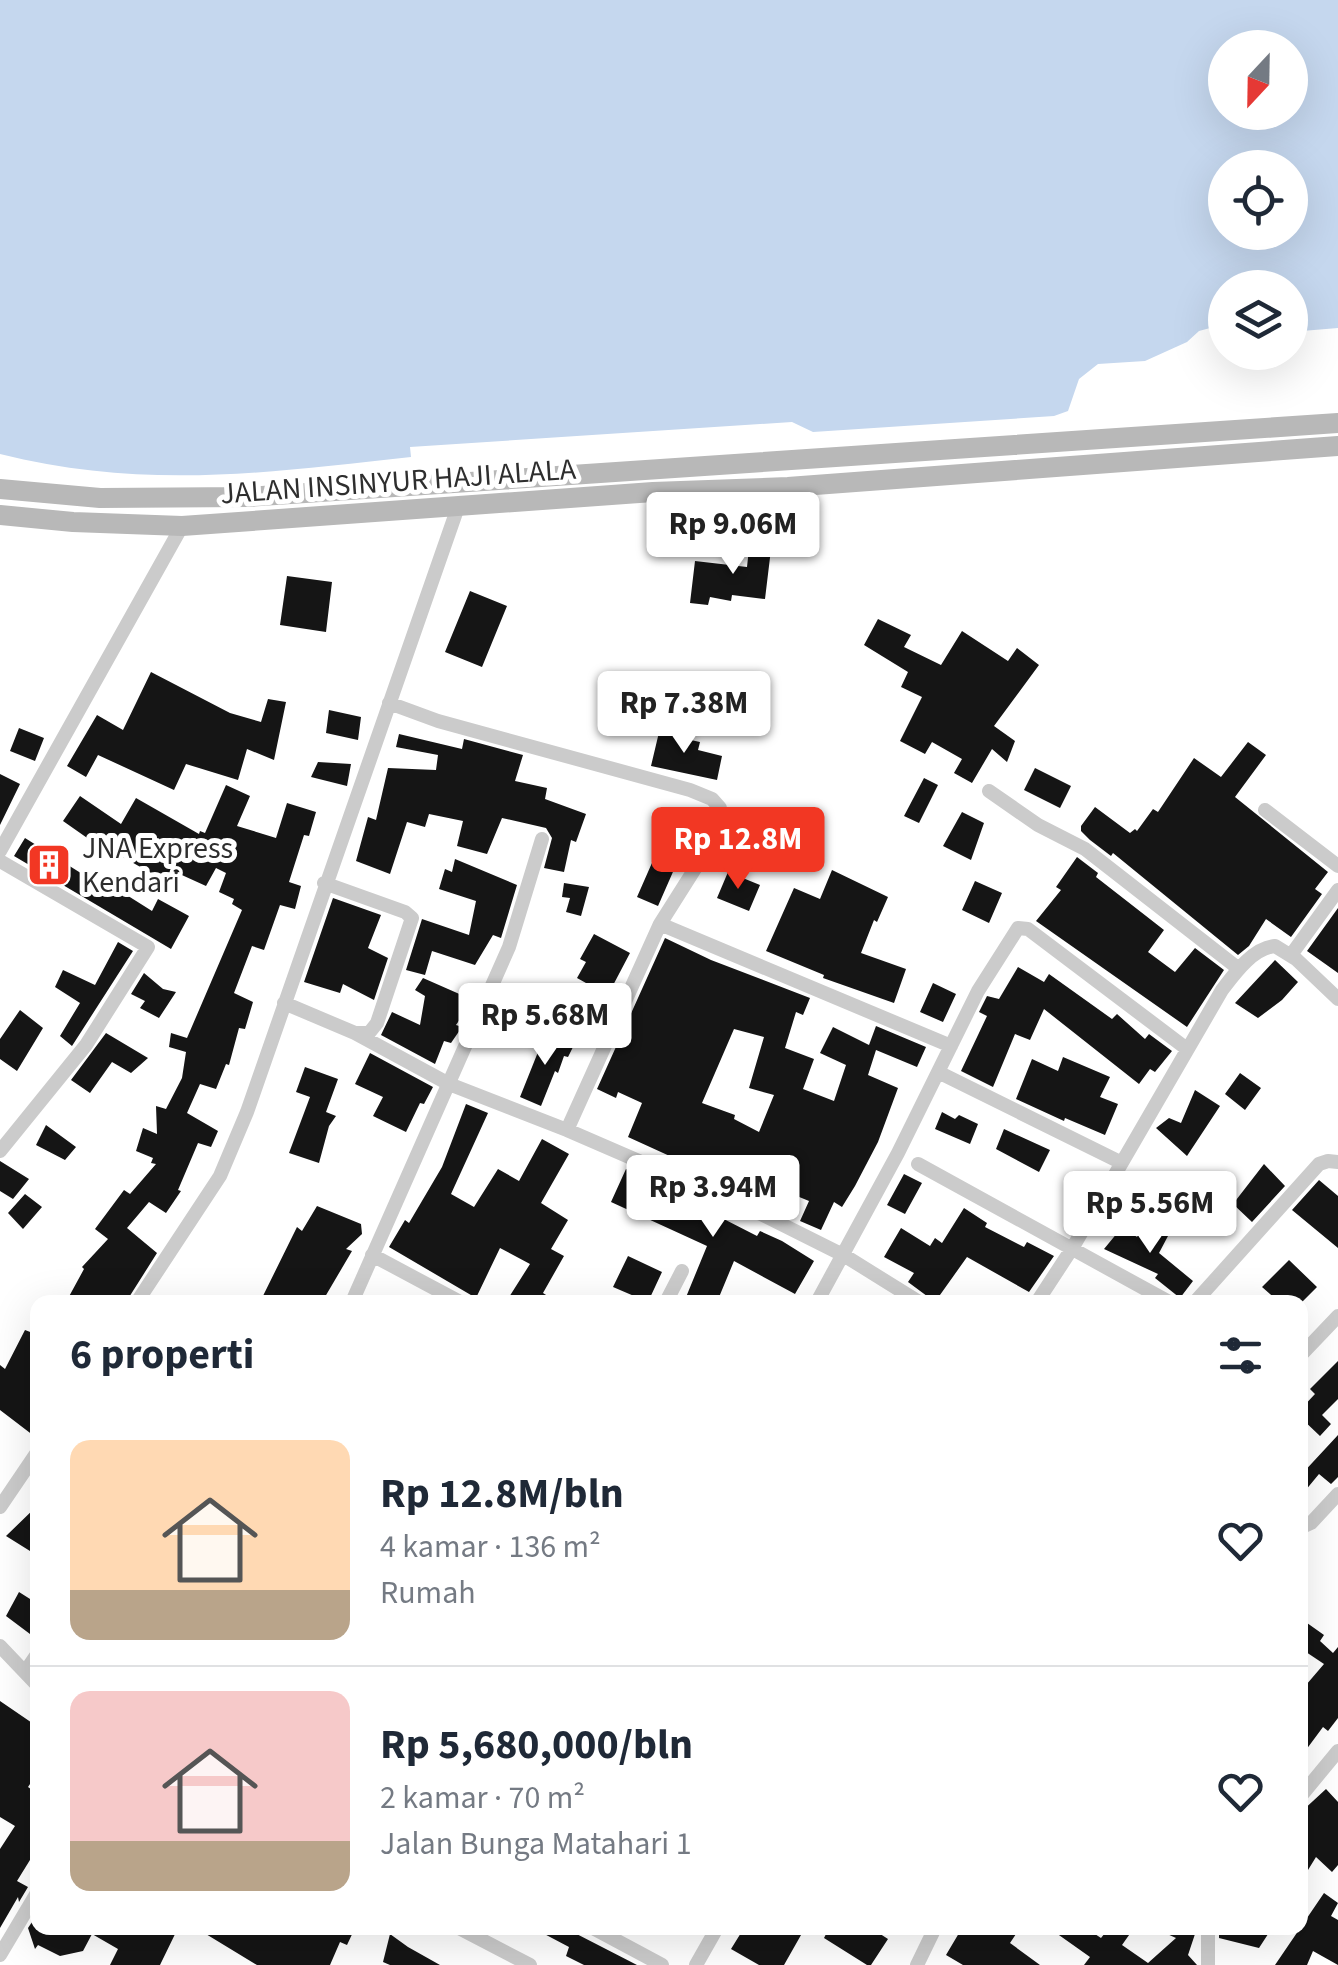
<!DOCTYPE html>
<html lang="id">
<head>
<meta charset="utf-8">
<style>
	body { margin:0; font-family:"Source Sans 3",sans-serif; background:#f2f2f3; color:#1f2937; height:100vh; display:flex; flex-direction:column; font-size:38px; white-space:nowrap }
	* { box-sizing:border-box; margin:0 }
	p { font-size:32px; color:#747a83 }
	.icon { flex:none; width:55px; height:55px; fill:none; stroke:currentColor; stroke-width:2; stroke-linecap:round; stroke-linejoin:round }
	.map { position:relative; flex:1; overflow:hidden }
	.sheet { position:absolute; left:30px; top:1295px; width:1278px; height:640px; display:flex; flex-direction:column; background:#fff; border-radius:20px; box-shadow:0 10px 40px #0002 }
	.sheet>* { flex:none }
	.needle { width:65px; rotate:202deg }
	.tools { position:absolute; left:1208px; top:30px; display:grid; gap:20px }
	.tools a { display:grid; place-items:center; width:100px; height:100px; border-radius:50%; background:#fff; box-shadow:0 10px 40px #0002; font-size:50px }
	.price { position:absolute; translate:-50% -85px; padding:0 22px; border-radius:10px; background:#fff; color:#222; font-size:32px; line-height:65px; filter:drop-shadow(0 2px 5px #0008) }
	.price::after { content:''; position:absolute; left:50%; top:60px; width:30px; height:22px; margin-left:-15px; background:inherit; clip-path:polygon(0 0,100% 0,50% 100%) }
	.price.selected { background:#f23723; color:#fff }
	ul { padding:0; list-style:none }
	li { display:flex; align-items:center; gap:30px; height:250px; padding:0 40px }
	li+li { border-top:2px solid #e0e1e3 }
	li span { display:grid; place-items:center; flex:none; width:280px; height:200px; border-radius:20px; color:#555 }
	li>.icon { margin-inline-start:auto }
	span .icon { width:120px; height:120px; fill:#fffc; stroke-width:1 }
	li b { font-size:42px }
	h2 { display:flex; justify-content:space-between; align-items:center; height:120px; padding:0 40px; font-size:42px }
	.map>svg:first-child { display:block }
</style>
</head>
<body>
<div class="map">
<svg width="1338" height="1965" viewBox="0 0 1338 1965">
	<rect width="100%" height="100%" fill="#fff"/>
	<path fill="#c5d7ee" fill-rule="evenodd" d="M0,0H1338V328L1290,332V288H1225V324L1199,331L1187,342L1145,361L1098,364L1079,379L1068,411L1054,416L813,432L792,422L410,447L411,457C265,473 145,490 0,454ZM1225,48H1290V112H1225ZM1225,168H1290V232H1225Z"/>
	<path fill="#151515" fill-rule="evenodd" d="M750,539L772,541L765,599L732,595L731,601L710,597L708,605L690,603L695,561L747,567Z
		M287,576L332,582L326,632L280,625Z
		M470,591L507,606L482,667L445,652Z
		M878,619L911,635L904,647L941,665L962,631L1008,661L1017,648L1039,665L994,726L1015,741L1007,762L992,749L972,783L954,773L962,759L932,742L925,754L900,741L922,697L901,687L908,672L864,645Z
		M151,672L230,713L261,722L268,699L286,702L274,760L247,749L238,780L186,764L174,790L98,755L86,777L67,766L97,715L123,730Z
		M664,678L691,688L684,710L656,701Z
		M329,710L361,717L358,740L326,733Z
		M19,728L44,738L35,761L10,751Z
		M660,728L678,732L677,737L700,742L698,750L722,756L717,780L651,766Z
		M399,734L462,749L464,739L523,755L515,781L547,788L545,799L586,814L576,842L571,840L564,872L544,868L552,838L546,828L502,818L487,854L457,846L463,821L429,814L425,827L407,822L390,874L356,861L368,817L376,820L388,768L436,770L438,755L396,747Z
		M1248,742L1266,755L1235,797L1328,872L1315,889L1322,894L1291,937L1266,919L1249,946L1238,955L1113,853L1111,856L1090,840L1081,831V826L1095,807L1130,833L1135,829L1137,831L1153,809L1158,812L1194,758L1221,777Z
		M318,762L351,764L347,786L311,777Z
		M1035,768L1071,786L1060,808L1024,790Z
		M0,774L20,784L0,825Z
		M924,778L938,785L919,823L904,816Z
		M226,785L250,796L237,826L276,838L287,803L316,812L309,836L304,835L289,882L301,886L295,909L280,905L264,950L252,946L234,993L253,1002L245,1029L239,1028L229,1065L226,1064L216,1089L200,1084L187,1113L218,1131L211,1147L198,1143L178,1190L181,1191L166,1213L149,1202L127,1228L157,1253L126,1302H66L84,1269L82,1267L108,1239L95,1229L124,1190L130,1194L156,1164L151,1163L153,1158L136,1151L143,1128L157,1134L156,1106L166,1109L182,1078L186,1052L169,1047L171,1033L187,1038L242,910L232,904L234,899L219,892L226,873L216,868L206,886L173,871L167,882L112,851L110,854L63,821L80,796L121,824L136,798L199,834L200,831L205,833Z
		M962,812L984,823L971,860L943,846Z
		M25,838L103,887L106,882L152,911L158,899L189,916L171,949L14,856Z
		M655,856L676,865L658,906L637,897Z
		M1077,857L1098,873L1096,877L1164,930L1148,952L1175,972L1195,948L1224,970L1187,1027L1036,921L1061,890L1056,887Z
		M455,859L517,885L501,938L493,935L475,965L432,951L425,975L406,970L422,919L469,935L476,901L439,889L445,869L452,872Z
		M832,870L888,897L877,922L874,920L861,953L906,969L894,1003L823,978L824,975L766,951L794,888L820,899Z
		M728,872L760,885L749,911L717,898Z
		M975,881L1002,893L989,923L962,910Z
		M564,883L589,887L581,916L566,912L570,898L562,897Z
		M333,898L381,915L368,948L388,958L374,1000L343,984L340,993L304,982Z
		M1338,908V973L1307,951Z
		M594,934L630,953L599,1012L578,1001L586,983L577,978L586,962L580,959Z
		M665,938L711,960L810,998L803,1015L796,1012L785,1048L814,1059L803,1089L834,1101L846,1065L820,1053L833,1027L869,1045L876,1026L926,1047L917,1067L876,1050L868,1075L898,1088L878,1142L855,1186L842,1207L834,1202L821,1230L800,1221L809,1201L787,1192L790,1185L760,1172L750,1198L683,1168L685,1163L628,1137L642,1103L618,1092L616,1098L597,1089ZM734,1029L764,1037L749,1088L774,1095L759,1132L734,1119L735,1115L702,1103Z
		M118,942L133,951L72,1046L60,1036L80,1003L55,987L63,970L95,985Z
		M1275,960L1298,982L1282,1000L1258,1018L1235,1003Z
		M1018,967L1044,982L1049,974L1112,1019L1117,1014L1145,1039L1149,1034L1172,1051L1155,1072L1150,1069L1139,1084L1044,1009L1030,1040L1015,1034L993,1087L961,1071L987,1016L979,1012L987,996L999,999Z
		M144,973L163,989L176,992L159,1018L140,1008L145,1001L131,994Z
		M423,978L473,1000L456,1025L462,1027L451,1043L444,1041L435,1064L381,1035L392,1012L420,1025L425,996L415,990Z
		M933,983L956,994L943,1022L920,1012Z
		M511,988L550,1004L540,1029L500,1012Z
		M20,1010L43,1028L17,1071L0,1059V1039Z
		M546,1032L574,1045L568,1057L564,1056L558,1073L555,1071L541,1106L520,1097Z
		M106,1033L148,1058L131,1073L112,1062L90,1093L71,1080Z
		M370,1053L433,1087L424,1104L420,1103L406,1132L373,1116L383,1097L355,1084Z
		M1063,1057L1110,1077L1100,1097L1118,1104L1105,1135L1065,1118L1064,1121L1016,1099L1032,1059L1058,1071Z
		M305,1067L338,1079L326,1112L336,1116L329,1126L319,1163L289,1153L310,1097L296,1092Z
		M1240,1073L1261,1088L1245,1110L1225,1094Z
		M1195,1090L1220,1106L1187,1156L1156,1128L1169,1118L1181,1123Z
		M466,1104L488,1113L451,1194L474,1207L498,1169L519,1181L542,1139L569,1154L541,1203L568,1220L551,1249L564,1256L543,1293L557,1302H506L530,1264L500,1248L476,1298L389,1247L405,1220L409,1223L442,1167Z
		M942,1112L955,1119L959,1115L978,1124L970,1144L935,1129Z
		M46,1125L76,1147L65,1160L36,1145Z
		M1004,1129L1050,1150L1039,1172L996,1149Z
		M0,1161L29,1179L13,1199L0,1191Z
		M1264,1164L1285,1186L1252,1222L1233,1204Z
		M626,1169L757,1236L760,1231L782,1241L814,1261L795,1294L734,1261L717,1302H684L707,1246L611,1202Z
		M904,1174L922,1183L905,1214L887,1205Z
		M1319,1180L1338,1196V1248L1292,1210Z
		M25,1194L42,1207L23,1229L8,1213Z
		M317,1206L361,1224L362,1234L346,1249L352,1251L322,1302H260L297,1227L302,1231Z
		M964,1208L987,1223L985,1227L1024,1247L1027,1242L1054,1256L1029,1292L967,1257L935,1302L908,1282L914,1273L884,1257L901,1228L930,1246L935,1238L942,1243Z
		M1147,1221L1168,1236L1159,1253L1193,1281L1180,1298L1155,1278L1158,1274L1104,1249L1118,1232L1128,1231L1137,1237Z
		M628,1256L662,1272L648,1302L613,1287Z
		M1289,1260L1317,1287L1302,1302H1279L1262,1287Z
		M25,1330L38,1335V1439L0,1410V1365L5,1369Z
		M1338,1361V1399L1322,1415L1331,1424L1320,1436L1300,1417V1410L1315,1394L1310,1389Z
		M1338,1435V1477L1331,1484L1319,1474L1300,1497V1476Z
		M38,1505V1556L6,1536Z
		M19,1592L38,1604V1640L6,1616Z
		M1300,1618L1324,1635L1320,1641L1333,1653L1338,1647V1718L1328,1731L1323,1727L1300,1758V1692L1324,1664L1300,1648Z
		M0,1701L38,1727V1772L28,1787L38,1794V1847L17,1881L28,1887L19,1902L18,1897L0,1928V1849L15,1826L0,1817Z
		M1326,1789L1338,1802V1865L1332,1872L1316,1857L1300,1883V1813Z
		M1324,1893L1338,1903L1331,1916L1338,1920V1965L1313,1951L1307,1965H1275Z
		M38,1913V1928H178L160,1965H110L118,1949L92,1934L83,1951L60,1956L38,1945L35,1949L28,1928Z
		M196,1928H355L347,1945L340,1942L330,1965H257Z
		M533,1928H565L637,1965H584L566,1956L569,1947Z
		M744,1928H805L784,1965H759L731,1949Z
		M829,1928H871L888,1939L871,1965H867L824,1938Z
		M962,1928H1020L1010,1943L1040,1965H963L946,1955Z
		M1049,1928H1086L1101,1938L1109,1928H1134L1122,1945L1148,1963L1176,1938L1154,1928H1197L1188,1955L1197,1965H1084L1090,1957Z
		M1219,1928H1272L1259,1948L1219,1938Z
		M390,1934L408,1947L440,1965H390L383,1962Z"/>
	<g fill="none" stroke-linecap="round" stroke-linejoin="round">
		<path stroke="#cbcbcb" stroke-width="14" d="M389,703L438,721L690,790L712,799L720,808L715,837L660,924L567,1130
			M989,791L1038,825L1085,849L1239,969
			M1265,810L1338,866
			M0,851L182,526
			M0,861L148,947L86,1045L0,1151
			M324,883L405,912L412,918L377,1023L369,1033H355
			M660,924L951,1046
			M1291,955L1338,890
			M284,1003L355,1033L449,1084L567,1130L761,1214L845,1256L919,1302
			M938,1072L1120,1162
			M918,1164L1169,1302
			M372,1255L460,1302
			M137,1302L220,1176L247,1112L458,507
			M352,1302L509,947L542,839
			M666,1302L682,1271
			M817,1302L898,1153L978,991L1018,928L1028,929L1187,1049
			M1037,1302L1073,1247L1222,990C1235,973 1253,948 1275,946L1296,959L1338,999
			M1195,1302L1319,1164L1328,1161L1338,1162
			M1300,1356L1338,1316
			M0,1507L38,1451
			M1300,1528L1311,1523L1338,1494
			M0,1646L38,1686
			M25,1672L38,1653
			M1300,1797L1338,1751
			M459,1928L530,1965
			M593,1928L662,1965
			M1208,1928V1965
			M0,1955L38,1891
			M696,1965L717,1928
			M917,1965L935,1928"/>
		<path stroke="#b8b8b8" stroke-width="20" d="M0,489L100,498L247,497L1338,423
			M0,515L73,522L182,526L653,492L788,487L1338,446"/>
	</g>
	<defs>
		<symbol id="building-square" viewBox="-11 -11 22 22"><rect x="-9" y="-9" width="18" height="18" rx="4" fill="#f23723" stroke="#fff"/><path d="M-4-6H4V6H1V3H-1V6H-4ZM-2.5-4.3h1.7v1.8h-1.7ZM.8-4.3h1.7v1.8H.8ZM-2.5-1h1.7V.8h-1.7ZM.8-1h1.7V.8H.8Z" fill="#fff"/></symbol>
	</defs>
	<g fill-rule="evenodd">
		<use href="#building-square" x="24" y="840" width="50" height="50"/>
	</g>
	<g text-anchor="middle" stroke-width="10" stroke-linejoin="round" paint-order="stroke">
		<g font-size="30" fill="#2e2e2e" stroke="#fff">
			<text transform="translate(398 481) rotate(-4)" y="10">JALAN INSINYUR HAJI ALALA</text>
		</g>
		<g font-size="30" fill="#2e2e2e" stroke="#fff" text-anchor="start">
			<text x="82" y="858">JNA Express<tspan x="82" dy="34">Kendari</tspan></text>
		</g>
	</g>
</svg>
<div class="tools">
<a><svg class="needle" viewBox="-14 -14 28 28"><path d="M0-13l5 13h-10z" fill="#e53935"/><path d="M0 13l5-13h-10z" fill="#747a83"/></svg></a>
<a><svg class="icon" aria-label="locate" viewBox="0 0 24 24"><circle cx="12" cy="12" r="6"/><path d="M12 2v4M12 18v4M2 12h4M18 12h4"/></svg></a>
<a><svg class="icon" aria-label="layers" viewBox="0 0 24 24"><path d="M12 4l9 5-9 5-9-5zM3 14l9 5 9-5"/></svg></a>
</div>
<b class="price" style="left:733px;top:577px">Rp 9.06M</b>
<b class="price" style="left:684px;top:756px">Rp 7.38M</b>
<b class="price selected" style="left:738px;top:892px">Rp 12.8M</b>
<b class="price" style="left:545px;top:1068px">Rp 5.68M</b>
<b class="price" style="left:713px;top:1240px">Rp 3.94M</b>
<b class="price" style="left:1150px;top:1256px">Rp 5.56M</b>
<section class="sheet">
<h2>6 properti<svg class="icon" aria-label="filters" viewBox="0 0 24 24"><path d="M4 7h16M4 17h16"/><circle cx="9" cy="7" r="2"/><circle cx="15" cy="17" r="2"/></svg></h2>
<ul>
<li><span style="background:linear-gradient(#ffd9b3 75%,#b9a48a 0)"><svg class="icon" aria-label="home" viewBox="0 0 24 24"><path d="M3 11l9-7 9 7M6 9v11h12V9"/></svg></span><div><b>Rp 12.8M/bln</b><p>4 kamar · 136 m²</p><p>Rumah</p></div><svg class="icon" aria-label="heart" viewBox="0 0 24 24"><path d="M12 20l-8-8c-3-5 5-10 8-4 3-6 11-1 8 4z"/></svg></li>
<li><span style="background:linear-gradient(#f6c9c9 75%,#b9a48a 0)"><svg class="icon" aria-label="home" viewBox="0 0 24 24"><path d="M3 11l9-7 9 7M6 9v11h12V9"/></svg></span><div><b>Rp 5,680,000/bln</b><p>2 kamar · 70 m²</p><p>Jalan Bunga Matahari 1</p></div><svg class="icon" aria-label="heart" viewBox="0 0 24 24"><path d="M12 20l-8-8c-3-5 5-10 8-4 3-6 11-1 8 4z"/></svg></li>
</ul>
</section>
</div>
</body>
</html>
